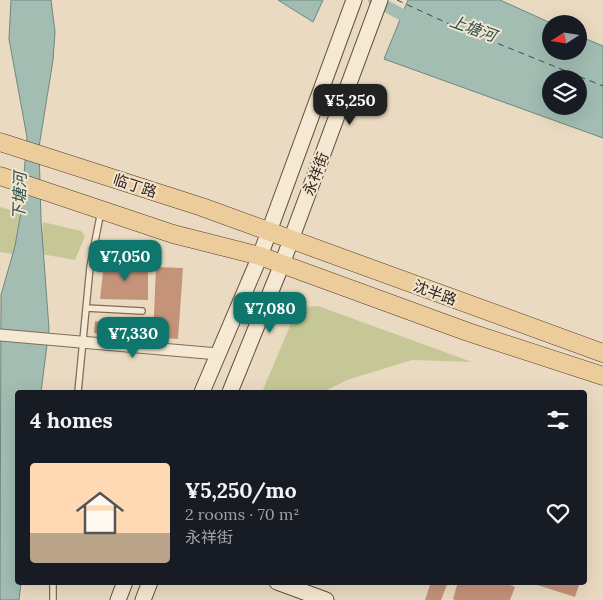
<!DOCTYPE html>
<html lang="en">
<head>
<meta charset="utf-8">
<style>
	body { margin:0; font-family:Lora,"Noto Sans SC",serif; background:#20242c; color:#f1f3f6; height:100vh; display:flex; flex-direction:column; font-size:19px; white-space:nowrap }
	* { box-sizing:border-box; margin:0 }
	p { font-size:16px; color:#9ea1a6 }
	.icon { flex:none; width:28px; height:28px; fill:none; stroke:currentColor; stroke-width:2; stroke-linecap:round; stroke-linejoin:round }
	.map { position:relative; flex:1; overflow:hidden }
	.sheet { position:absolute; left:15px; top:390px; width:572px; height:195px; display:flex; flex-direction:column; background:#171b24; border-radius:5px; box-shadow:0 5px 20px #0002 }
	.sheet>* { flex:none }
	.needle { width:32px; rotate:258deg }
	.fabs { position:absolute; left:542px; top:15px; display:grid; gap:10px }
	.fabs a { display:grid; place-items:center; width:45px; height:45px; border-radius:50%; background:#171b24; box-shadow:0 5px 20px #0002; font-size:25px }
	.price { position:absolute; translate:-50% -42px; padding:0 11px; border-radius:10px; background:#0f766e; color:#fff; font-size:16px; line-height:32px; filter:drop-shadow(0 1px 2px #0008) }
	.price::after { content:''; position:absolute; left:50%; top:30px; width:15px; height:11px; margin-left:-8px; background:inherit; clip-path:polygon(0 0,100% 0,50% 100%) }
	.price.current { background:#222; color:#fff }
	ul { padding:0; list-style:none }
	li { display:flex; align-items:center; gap:15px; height:125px; padding:0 15px }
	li+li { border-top:1px solid #363941 }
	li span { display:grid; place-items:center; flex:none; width:140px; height:100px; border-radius:5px; color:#555 }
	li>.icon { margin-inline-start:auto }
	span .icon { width:60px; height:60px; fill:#fffc; stroke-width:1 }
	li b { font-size:21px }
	h2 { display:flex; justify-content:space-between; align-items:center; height:60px; padding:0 15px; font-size:21px }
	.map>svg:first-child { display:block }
</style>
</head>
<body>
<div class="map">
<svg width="603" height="600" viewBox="0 0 603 600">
	<rect width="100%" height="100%" fill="#eadac1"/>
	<path fill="#c5c796" d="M0,207L21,213L19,255L0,252Z
		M43,222L81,231L85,236L75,260L41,254Z
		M318,306L472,362L412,360L347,380L323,392H262L298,307Z"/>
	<path fill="#a3bdb3" stroke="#6b8980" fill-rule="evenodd" d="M11,0H51L55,32L53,60L39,147L41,220L49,329L41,392H18V582L21,583L19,600H0L1,295L15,246L21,212L27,137L9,39Z
		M278,0H323L313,22Z
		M408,0H500L553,24L551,51H579V36L603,46V138L384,59ZM551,79H579V106H551Z"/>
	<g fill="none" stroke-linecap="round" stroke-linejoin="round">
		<path stroke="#a3bdb3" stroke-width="12" d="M374,0L416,22"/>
		<path stroke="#2d514c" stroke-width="1" stroke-dasharray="6 5" stroke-linecap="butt" d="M397,0L447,23L603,86"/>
	</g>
	<path fill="#c59379" d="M104,264L148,266V300L100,299Z
		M156,267L183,268L178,339L153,337Z
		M95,321L125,325L124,337L94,333Z
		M431,582H448L441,600H425Z
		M458,582H502L515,587L510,600H455L453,599Z
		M528,582H580L575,597Z"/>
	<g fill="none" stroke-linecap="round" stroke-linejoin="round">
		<defs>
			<path id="lane" d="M86,308L142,311
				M78,392L90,267L101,211
				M53,600V582"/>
			<path id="street" d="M0,335L218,354"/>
			<path id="secondary" d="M202,392L260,256L354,0
				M230,392L282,264L380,0
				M277,582L326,600
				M118,600L125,582
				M143,600L150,582"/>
			<path id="primary" d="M0,142L202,207L603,353
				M0,176L173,234L260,256L468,332L603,376"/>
		</defs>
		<use href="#lane" stroke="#826c5a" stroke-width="8"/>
		<use href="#street" stroke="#826c5a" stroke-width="13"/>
		<use href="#secondary" stroke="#634d3d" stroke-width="17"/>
		<use href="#primary" stroke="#503b2e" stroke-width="19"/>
		<use href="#lane" stroke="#f6e9d3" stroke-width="5.5"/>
		<use href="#street" stroke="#f6e9d3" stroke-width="11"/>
		<use href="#secondary" stroke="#f6e9d3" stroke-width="15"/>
		<use href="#primary" stroke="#ebcc9a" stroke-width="18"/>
	</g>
	<g text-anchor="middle" stroke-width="4" stroke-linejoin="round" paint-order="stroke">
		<g font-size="15" fill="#33261d" stroke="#f2e5d0">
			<text transform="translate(316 174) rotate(-69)" y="5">永祥街</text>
			<text transform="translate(135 186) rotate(18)" y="5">临丁路</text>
			<text transform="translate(435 293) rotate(20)" y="5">沈半路</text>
		</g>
		<g font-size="16" font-style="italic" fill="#2d514c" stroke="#f2e5d0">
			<text transform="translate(473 28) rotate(20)" y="6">上塘河</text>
			<text transform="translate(19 196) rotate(-88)" y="6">下塘河</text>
		</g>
	</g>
</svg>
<div class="fabs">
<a><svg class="needle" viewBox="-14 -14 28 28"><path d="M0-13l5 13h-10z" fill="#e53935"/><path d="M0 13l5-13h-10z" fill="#9ea1a6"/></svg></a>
<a><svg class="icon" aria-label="layers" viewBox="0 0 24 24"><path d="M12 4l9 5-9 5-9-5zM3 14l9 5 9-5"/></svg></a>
</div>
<b class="price current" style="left:350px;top:126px">¥5,250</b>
<b class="price" style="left:125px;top:282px">¥7,050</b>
<b class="price" style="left:270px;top:334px">¥7,080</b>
<b class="price" style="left:133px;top:359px">¥7,330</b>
<section class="sheet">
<h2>4 homes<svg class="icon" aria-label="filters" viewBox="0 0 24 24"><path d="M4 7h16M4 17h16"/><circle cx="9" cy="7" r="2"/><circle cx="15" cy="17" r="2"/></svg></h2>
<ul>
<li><span style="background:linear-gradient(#ffd9b3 70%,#b9a48a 0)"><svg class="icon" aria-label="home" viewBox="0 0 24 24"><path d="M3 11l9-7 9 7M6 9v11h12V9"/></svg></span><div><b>¥5,250/mo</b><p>2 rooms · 70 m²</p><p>永祥街</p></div><svg class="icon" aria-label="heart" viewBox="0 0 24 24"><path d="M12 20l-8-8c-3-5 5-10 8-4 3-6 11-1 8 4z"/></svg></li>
</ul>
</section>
</div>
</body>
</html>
